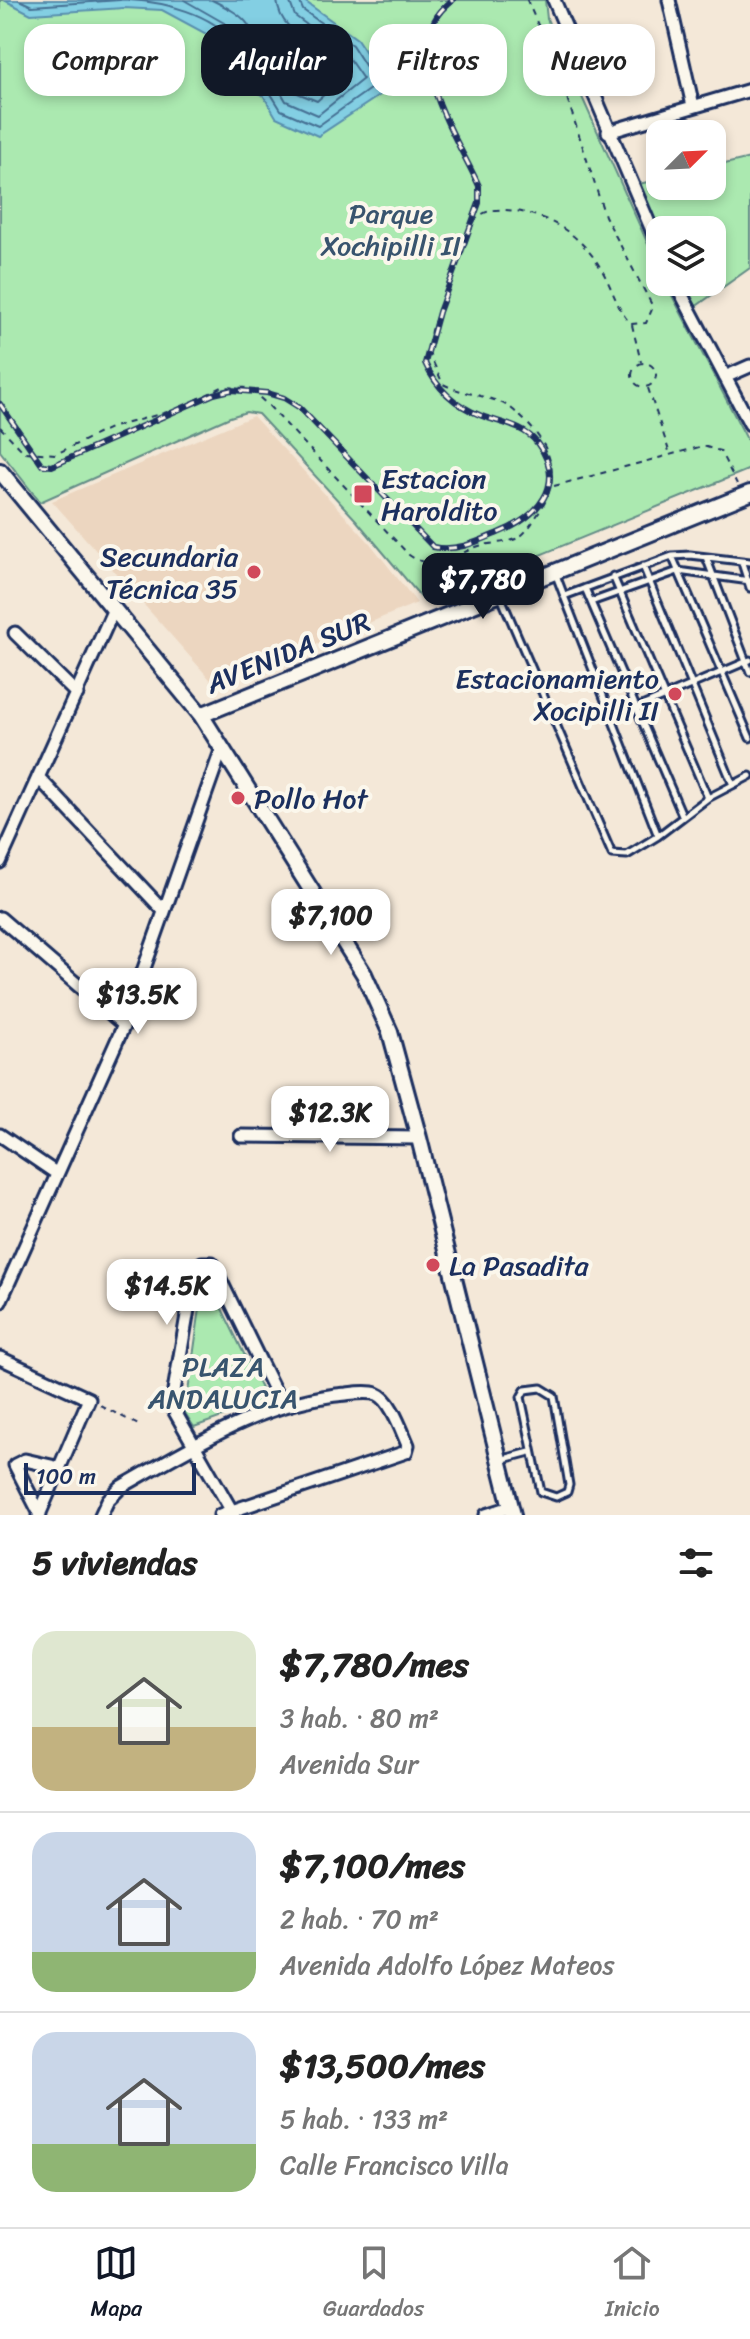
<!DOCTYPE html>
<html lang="es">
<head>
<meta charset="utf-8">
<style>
	body { margin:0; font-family:Sriracha,sans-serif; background:#f2f2f2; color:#222; height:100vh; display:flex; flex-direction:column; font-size:30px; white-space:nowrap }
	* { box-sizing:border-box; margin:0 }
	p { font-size:26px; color:#767676 }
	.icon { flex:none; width:44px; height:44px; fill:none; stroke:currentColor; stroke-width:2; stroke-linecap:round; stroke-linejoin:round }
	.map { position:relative; height:1515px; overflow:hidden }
	.sheet { display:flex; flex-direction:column; background:#fff; flex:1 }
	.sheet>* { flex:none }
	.top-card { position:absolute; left:24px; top:24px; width:702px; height:72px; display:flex; gap:16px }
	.needle { width:52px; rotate:66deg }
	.buttons { position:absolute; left:646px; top:120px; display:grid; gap:16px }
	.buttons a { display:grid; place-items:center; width:80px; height:80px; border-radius:16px; background:#fff; box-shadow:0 4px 12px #0003; font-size:40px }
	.scale { position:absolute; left:24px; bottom:20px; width:172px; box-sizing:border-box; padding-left:8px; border:4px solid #1b2f5e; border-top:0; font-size:22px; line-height:28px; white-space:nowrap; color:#1b2f5e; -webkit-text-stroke:6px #fbf7ec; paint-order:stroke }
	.price { position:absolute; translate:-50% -68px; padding:0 18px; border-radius:16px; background:#fff; color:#222; font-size:26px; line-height:52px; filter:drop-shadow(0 2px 4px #0008) }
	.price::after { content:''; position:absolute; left:50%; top:48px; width:24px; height:18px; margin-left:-12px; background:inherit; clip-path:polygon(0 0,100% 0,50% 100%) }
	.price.current { background:#111827; color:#fff }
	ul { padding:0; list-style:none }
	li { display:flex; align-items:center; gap:24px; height:200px; padding:0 32px }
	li+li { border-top:2px solid #e0e0e0 }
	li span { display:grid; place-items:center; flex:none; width:224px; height:160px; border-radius:24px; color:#555 }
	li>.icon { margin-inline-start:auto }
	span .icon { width:96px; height:96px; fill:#fffc; stroke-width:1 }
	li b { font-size:34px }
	h2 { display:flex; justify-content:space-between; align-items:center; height:96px; padding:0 32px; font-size:34px }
	.chip { padding:0 28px; border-radius:24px; background:#fff; box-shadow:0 4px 12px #0003; font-size:28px; line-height:72px }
	.chip.current { background:#111827; color:#fff }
	.menu { display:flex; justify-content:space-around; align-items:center; height:112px; border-top:2px solid #e0e0e0; background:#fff; font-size:22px; color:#767676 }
	.menu a { display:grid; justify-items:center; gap:4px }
	.menu .current { color:#111827 }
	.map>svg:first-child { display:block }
</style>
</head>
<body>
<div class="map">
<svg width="750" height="1515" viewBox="0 0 750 1515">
	<rect width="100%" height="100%" fill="#f4e8d8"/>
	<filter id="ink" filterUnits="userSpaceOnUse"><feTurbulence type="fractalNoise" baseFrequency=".0125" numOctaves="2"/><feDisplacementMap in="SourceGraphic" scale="16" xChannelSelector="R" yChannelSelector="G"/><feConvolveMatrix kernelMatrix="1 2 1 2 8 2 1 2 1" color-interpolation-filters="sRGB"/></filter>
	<g filter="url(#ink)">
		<path fill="#ecd6c0" d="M253,416L369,542L417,603L216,686L52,501Z"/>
		<path fill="#abe9b0" stroke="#638c87" stroke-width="2" d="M0,0H545L547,19L660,271V282H665L750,445V469L425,602L356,520L258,414L246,412L230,417L40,502L0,451Z
			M750,158V268L695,307L682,282H712V230H660V236L639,184L660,179V186H712V167Z
			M204,1280L209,1282L267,1401L194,1427L185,1413Z"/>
		<path fill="#83cfe3" stroke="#598fae" stroke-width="2" d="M4,0H303L357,39L387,84L383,93L318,136L276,117L263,95L232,80L226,70L227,45L162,10L124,8L31,14Z"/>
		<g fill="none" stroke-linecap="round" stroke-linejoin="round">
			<path stroke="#456f93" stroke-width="2" d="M19,0L32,6L120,0
				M129,0C165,2 210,13 235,42L234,67L238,73L268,89L281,110L318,126L377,84L352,45L303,10L299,0
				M184,0L240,32L245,42V66L275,82L286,101L318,115L363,79L345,53L295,16L289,0
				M212,0C244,16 255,22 257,59L282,73L295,92L317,101L346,75C328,47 279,37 277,0"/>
			<defs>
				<path id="service" d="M672,556L690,555L750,562
					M706,557L750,672
					M742,563L750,588
					M643,566L733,785
					M556,575L564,596
					M613,576L708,798
					M585,588L683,817
					M500,595L612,854L627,855L658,836
					M591,602L678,571L750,581
					M611,719L750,660
					M750,738L672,556L564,596L658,836L708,798L750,776
					M541,1388L554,1396L569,1485L567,1492L556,1497L541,1492L521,1397L525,1390Z
					M500,1460L530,1452"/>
				<path id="minor" d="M554,0L660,249
					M669,0L693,106
					M608,132L750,90
					M675,282L750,424
					M725,377L750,366
					M15,633L77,694
					M38,777L164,911
					M0,862L113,611
					M0,918L124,1025
					M0,1135L56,1173
					M241,1136L419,1138
					M0,1302L124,1025L222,748
					M0,1358L89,1399L39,1515
					M40,1514L15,1465L25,1460L60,1468
					M101,1515L108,1500L121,1487C192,1447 262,1401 346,1394C355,1393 368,1391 377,1394C391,1399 402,1432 408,1445L406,1452L220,1515
					M234,1515L175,1412L174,1391L191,1292L195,1273L202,1263H212L282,1406
					M486,1515L511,1507"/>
				<path id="tertiary" d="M0,471L201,715L364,974L390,1032L419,1138L513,1515
					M201,715L750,493"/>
			</defs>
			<use href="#service" stroke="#1b2f5e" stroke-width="11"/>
			<use href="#minor" stroke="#1b2f5e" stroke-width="17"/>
			<use href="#tertiary" stroke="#1b2f5e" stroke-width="20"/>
			<path stroke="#1b2f5e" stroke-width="2" stroke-dasharray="6 6" stroke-linecap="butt" d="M632,325L641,362
				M632 375a12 12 0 1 1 24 0a12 12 0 1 1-24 0Z
				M648,388L670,454
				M0,427L24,452L56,454L110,428L178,409L222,387L249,388L270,407L409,555C435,573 451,557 476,547C489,542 506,544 518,538C527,532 532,523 538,514C566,473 548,439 512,409C496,396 464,395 443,384L428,351L431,330L475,220C486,208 500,209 516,211C558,218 589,242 607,280C615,296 619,312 631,324L646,323L653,307L605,216L559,73L527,0
				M554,486L703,446L720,451L737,484
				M100,1405L142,1427"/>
			<use href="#service" stroke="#fbf7ec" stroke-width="5"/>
			<use href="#minor" stroke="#fbf7ec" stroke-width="11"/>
			<use href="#tertiary" stroke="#fbf7ec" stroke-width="14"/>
			<defs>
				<path id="rail" d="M0,404L42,465L52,466L214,394L231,390L267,393L284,398L300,408L433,547C456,552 477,542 498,533C536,518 569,485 537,443C525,426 500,423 482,416C456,406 436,388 425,363L439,312L479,203V186C456,135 392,43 453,0"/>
			</defs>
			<use href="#rail" stroke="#1b2f5e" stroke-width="6"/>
			<use href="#rail" stroke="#fbf7ec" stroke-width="3" stroke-dasharray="9" stroke-linecap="butt"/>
		</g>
	</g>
	<g fill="#d1495b" stroke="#fbf7ec" stroke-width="3">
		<rect x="353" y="484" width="20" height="20" rx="4"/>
		<circle cx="254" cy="572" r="8"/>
		<circle cx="675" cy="694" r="8"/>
		<circle cx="238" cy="798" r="8"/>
		<circle cx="433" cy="1265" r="8"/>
	</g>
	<g text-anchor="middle" stroke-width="8" stroke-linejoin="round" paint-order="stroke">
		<g font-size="28" fill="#38546e" stroke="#fbf7ec">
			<text x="391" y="223">Parque<tspan x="391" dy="32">Xochipilli II</tspan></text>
			<text x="223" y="1376">PLAZA<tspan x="223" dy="32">ANDALUCIA</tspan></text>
		</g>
		<g font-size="28" fill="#1b2f5e" stroke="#fbf7ec" text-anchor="start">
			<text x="381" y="488">Estacion<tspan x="381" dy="32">Haroldito</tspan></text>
			<text x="238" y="566" text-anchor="end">Secundaria<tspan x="238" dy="32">Técnica 35</tspan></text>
			<text x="659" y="688" text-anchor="end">Estacionamiento<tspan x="659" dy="32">Xocipilli II</tspan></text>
			<text x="254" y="808">Pollo Hot</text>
			<text x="449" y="1275">La Pasadita</text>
		</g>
		<g font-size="28" fill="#1b2f5e" stroke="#fbf7ec">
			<text transform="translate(288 652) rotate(-22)" y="10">AVENIDA SUR</text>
		</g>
	</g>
</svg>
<div class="buttons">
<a><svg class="needle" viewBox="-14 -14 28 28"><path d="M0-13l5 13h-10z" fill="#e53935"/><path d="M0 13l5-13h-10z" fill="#767676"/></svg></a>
<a><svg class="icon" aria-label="layers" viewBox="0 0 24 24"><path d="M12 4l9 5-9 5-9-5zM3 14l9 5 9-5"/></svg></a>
</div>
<div class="scale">100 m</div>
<b class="price current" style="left:483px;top:621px">$7,780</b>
<b class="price" style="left:331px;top:957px">$7,100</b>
<b class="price" style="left:138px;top:1036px">$13.5K</b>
<b class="price" style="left:330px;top:1154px">$12.3K</b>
<b class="price" style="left:167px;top:1327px">$14.5K</b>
<div class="top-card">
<a class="chip">Comprar</a>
<a class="chip current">Alquilar</a>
<a class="chip">Filtros</a>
<a class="chip">Nuevo</a>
</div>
</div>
<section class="sheet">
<h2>5 viviendas<svg class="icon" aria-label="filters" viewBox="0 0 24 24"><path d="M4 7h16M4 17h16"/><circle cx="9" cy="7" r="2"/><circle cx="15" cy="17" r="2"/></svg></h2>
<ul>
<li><span style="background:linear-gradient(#dfe7d0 60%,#c2b280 0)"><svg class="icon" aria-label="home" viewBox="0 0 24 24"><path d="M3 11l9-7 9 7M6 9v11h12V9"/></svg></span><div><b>$7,780/mes</b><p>3 hab. · 80 m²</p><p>Avenida Sur</p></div></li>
<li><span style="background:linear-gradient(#c9d6e8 75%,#8fb573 0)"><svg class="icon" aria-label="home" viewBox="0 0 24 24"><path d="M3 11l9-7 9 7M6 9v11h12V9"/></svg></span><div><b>$7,100/mes</b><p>2 hab. · 70 m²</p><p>Avenida Adolfo López Mateos</p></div></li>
<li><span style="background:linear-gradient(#c9d6e8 70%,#8fb573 0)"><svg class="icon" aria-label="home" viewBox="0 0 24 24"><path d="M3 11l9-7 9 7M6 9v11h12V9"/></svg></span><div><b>$13,500/mes</b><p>5 hab. · 133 m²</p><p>Calle Francisco Villa</p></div></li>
</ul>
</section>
<nav class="menu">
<a class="current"><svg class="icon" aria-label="map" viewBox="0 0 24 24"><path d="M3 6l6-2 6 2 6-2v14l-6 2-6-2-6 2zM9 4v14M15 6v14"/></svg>Mapa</a>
<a><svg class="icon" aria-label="saved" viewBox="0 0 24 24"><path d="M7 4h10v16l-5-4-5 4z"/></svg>Guardados</a>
<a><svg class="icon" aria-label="home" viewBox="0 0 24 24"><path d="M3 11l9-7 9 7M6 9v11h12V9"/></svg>Inicio</a>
</nav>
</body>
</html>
